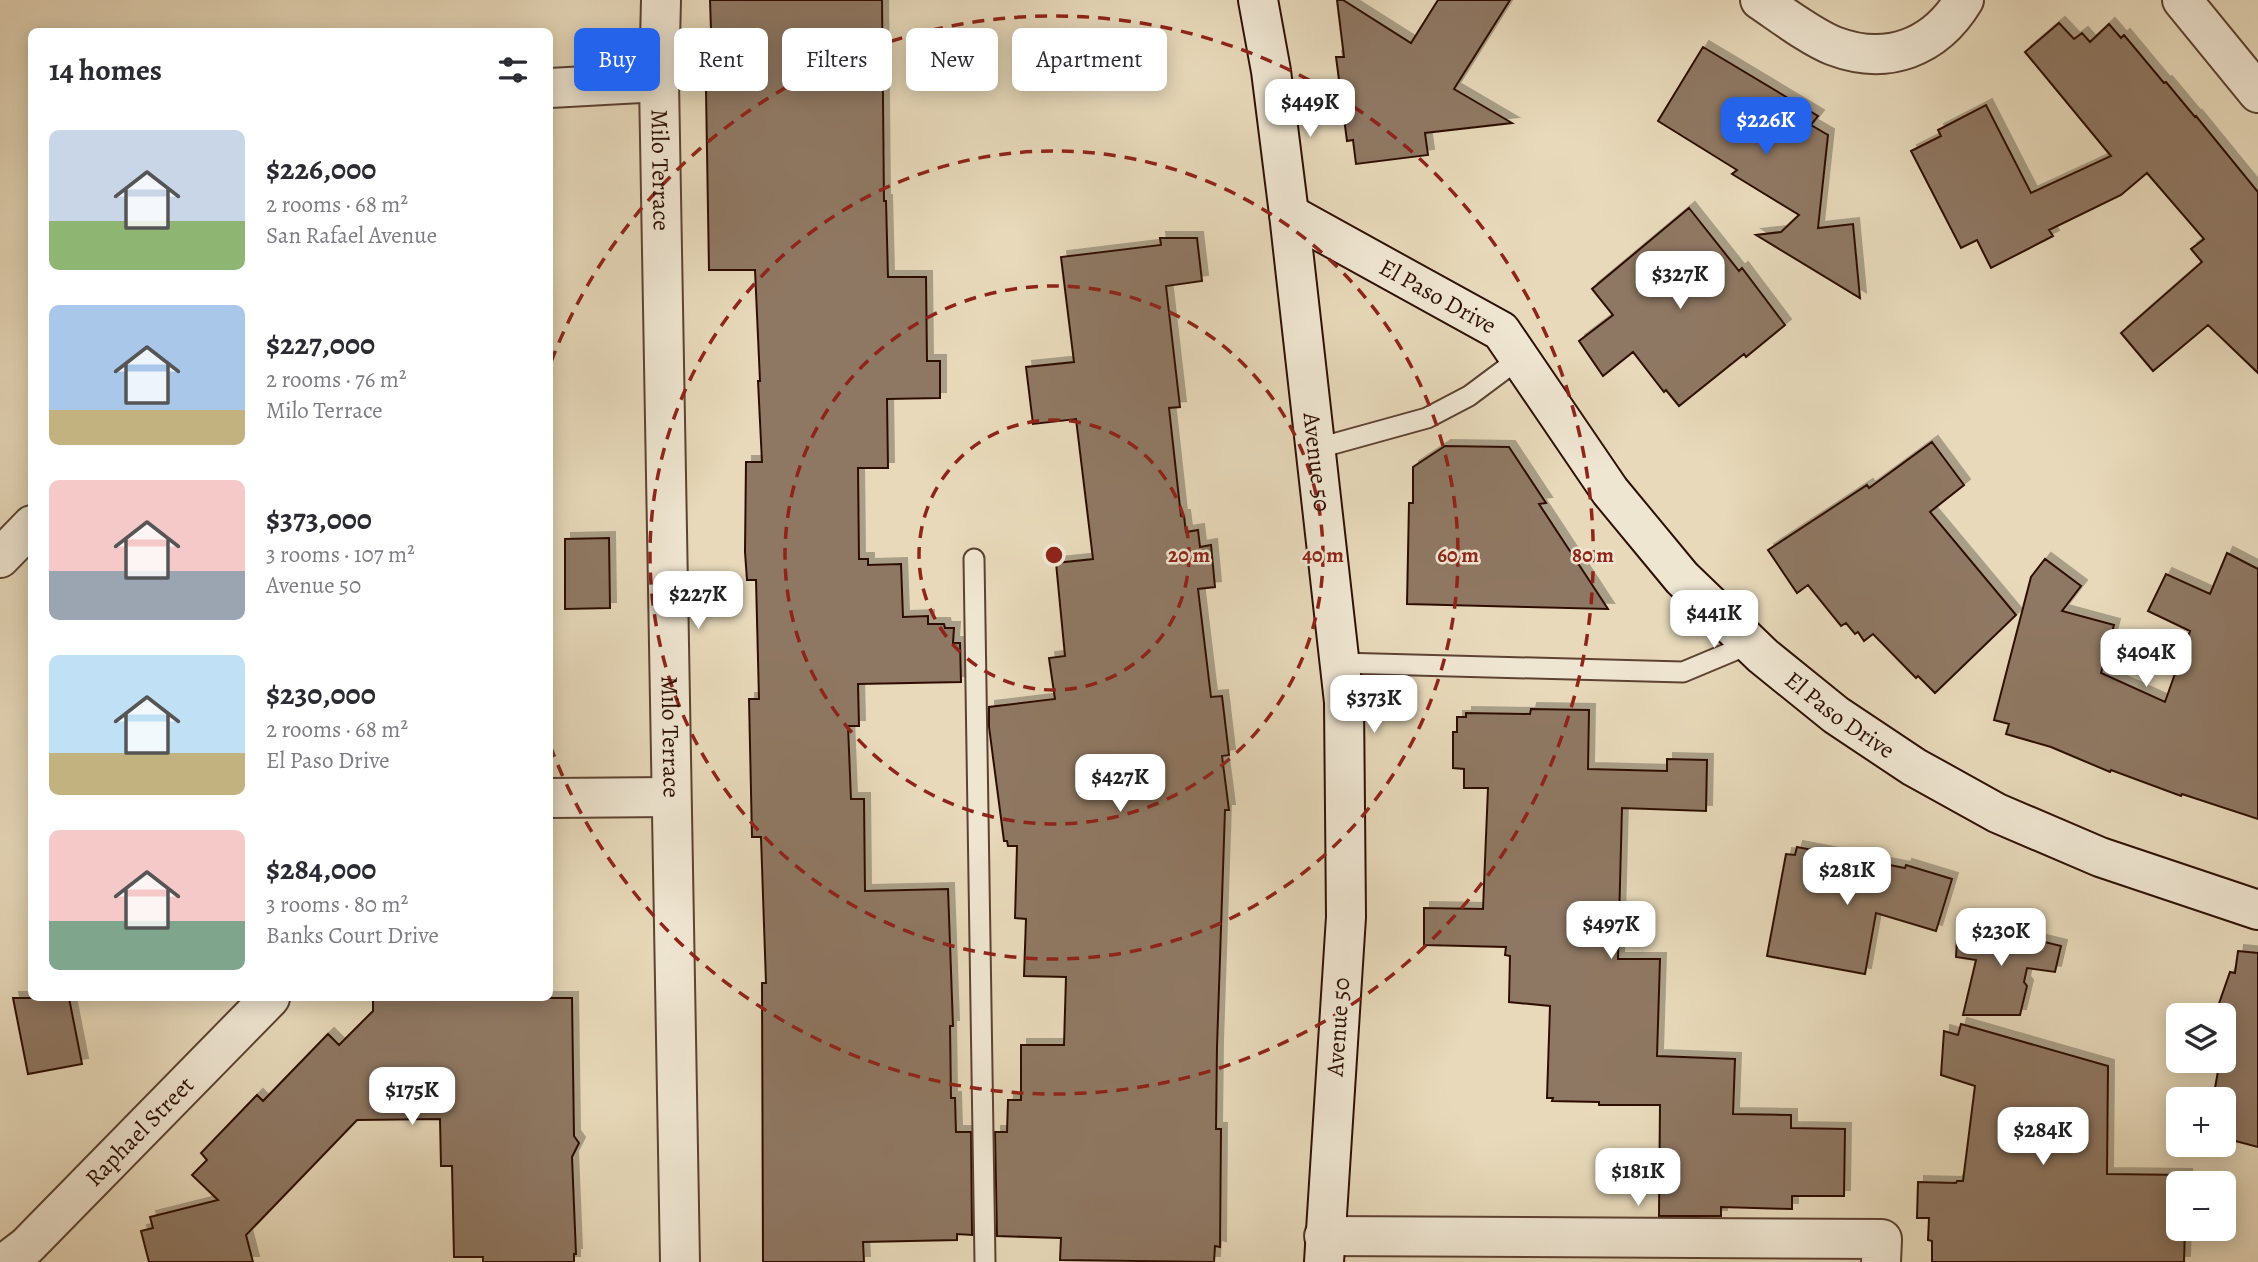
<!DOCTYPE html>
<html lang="en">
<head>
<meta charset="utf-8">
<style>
	body { margin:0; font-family:Alegreya,serif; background:#f7f7f7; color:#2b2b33; height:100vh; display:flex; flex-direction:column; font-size:26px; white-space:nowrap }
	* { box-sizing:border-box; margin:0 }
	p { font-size:23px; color:#7c7c81 }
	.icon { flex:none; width:38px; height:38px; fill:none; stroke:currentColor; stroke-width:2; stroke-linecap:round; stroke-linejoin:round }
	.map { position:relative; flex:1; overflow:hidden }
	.panel { position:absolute; left:28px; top:28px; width:525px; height:973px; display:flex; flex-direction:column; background:#fff; border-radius:10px; box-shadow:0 4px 18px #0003 }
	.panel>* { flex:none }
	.guide { position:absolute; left:574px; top:28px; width:665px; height:63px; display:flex; gap:14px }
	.controls { position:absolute; left:2166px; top:1003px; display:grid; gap:14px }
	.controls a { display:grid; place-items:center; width:70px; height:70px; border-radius:10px; background:#fff; box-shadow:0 4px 18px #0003; font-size:35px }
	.price { position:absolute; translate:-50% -60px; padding:0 16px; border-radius:14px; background:#fff; color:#222; font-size:23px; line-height:46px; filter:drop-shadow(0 2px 4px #0008) }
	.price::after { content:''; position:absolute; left:50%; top:42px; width:21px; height:16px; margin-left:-10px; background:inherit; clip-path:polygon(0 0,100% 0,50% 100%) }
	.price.selected { background:#2563eb; color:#fff }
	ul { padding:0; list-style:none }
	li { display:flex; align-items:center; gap:21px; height:175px; padding:0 21px }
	li span { display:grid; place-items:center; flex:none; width:196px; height:140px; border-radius:10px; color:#555 }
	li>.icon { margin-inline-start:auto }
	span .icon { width:84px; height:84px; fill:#fffc; stroke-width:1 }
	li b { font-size:30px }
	h2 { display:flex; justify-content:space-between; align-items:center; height:84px; padding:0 21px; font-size:30px }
	.tag { padding:0 24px; border-radius:10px; background:#fff; box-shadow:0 4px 18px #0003; font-size:24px; line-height:63px }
	.tag.selected { background:#2563eb; color:#fff }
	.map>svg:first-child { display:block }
</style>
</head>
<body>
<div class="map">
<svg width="2258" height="1262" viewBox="0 0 2258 1262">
	<defs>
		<filter id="shadow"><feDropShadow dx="6" dy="-6" stdDeviation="0" flood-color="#0004"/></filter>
	</defs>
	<rect width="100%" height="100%" fill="#e7d9ba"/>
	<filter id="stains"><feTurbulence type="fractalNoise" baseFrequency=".00286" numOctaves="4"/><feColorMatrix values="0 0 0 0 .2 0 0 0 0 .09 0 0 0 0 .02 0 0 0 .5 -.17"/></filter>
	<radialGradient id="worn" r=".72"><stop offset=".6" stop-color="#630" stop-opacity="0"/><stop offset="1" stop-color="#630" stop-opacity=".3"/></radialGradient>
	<path fill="#8f7863" stroke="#2f0f04" stroke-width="2" filter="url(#shadow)" d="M710,0H882L884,201H886L888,277H926L927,361H940V398L887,399L888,468H858L859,559H868V565L901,564L903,617L928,616V624H944L945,628H954L953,643H960L961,682L858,684L859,726H848L851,799H864L865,891L948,889L953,1026H950L951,1098H955L956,1132H971L972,1235L957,1234V1240L863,1242L864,1262H763L762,983H766L761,837H752L749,699H759L756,580H747L745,552L746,462H762L758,381H760L755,270H709L705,31L711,30Z
		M1337,0H1343L1411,43L1438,0H1510L1454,89L1512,123L1425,133L1428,155L1356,164L1353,140L1347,141L1336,57H1344Z
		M2059,23L2074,39L2082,33L2090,42L2109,24L2121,38L2124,35L2164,83L2166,82L2195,117L2196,116L2258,192V373L2208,325L2153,371L2121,333L2202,262L2191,249L2204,239L2147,173L2121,195L2049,230L2053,236L1991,268L1977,240L1961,248L1911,151L1941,136L1938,130L1986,105L2031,193L2111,156L2025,52Z
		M1703,47L1818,116L1811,125L1828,135L1818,228L1853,224L1860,298L1756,235L1781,232L1799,215L1732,174L1737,170L1658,121Z
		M1689,208L1739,271L1742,268L1785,325L1746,357L1744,354L1679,406L1666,390L1664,392L1633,352L1603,376L1579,341L1613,315L1592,289Z
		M1160,238H1197L1202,281L1166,286L1180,407L1169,408L1181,516H1184L1186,532L1198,530L1200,547L1211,545L1215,587L1198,589L1211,697L1222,696L1229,755L1222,756L1229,810H1225L1217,1047L1216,1129H1221L1220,1247L1215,1246L1214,1262L1060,1260L1061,1238L997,1236L995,1132H1007L1008,1100H1021V1045H1064L1066,977L1024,976L1026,919L1015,918L1017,846H1008L1007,841H1004L989,727V707L1055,699L1049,658L1065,656L1056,563L1093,559L1076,419L1033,424L1026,367L1074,362L1061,257L1161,245Z
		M1932,442L1964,485L1930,512L2016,615L1935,693L1918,676L1916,678L1873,634L1864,641L1858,632L1855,634L1846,623L1841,626L1808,585L1797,593L1768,550L1867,485L1869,488Z
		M1445,446L1509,447L1546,503L1539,504L1608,609L1407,604L1409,503H1413V467Z
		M609,538L610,608L565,609V539Z
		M2227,553L2258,569V819L2182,794L2181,796L2111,770L2110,772L2051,747L2006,734L2009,724L1994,720L2031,577L2045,559L2081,586L2062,611L2114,625L2101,673L2165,702L2190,631L2148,611L2166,574L2210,594Z
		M1531,709L1589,710L1588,769L1667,771V759L1707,760L1706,811L1622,808L1618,959H1660L1657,1056L1735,1059L1733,1114L1791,1115V1128L1845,1129L1844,1196H1792V1209L1721,1207V1216H1659L1660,1105H1599V1102L1552,1101L1553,1098H1547L1550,1006L1509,1002L1510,956L1505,955L1506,947L1424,945V908L1483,909L1488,788H1464V769L1453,768V732H1457V717H1466V713L1530,714Z
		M1797,847L1905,868L1906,865L1952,879L1936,931L1876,913L1865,974L1767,956L1786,854L1795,855Z
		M1958,921L2061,946L2055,972L2027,968L2024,982L2027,986L2020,1015H1963L1976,960L1956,957Z
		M2238,951L2258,953V1147L2224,1138V1099H2213L2220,1060H2224V1035L2228,1015H2215L2230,972L2235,973Z
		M13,998H69L82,1064L28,1074Z
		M373,998H572L574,1136L579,1143L572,1157L576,1254H574V1262H483V1257H454L452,1166H441L440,1119L357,1120L246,1235L253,1262H149L141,1231L153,1228L150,1217L218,1200L192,1175L207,1160L201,1153L257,1095L263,1101L328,1034L339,1045L373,1011Z
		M1961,1024L2108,1066L2107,1174L2186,1175V1183H2179V1228H2185L2184,1262H1932V1241L1928,1240L1929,1218H1917L1918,1182L1956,1183L1957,1181H1963L1975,1086L1941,1075L1944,1031L1958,1035Z"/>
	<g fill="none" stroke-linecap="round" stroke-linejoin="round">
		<defs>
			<path id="lane" d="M1315,449L1427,418L1469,396L1520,358
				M974,559L985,1262
				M1339,663L1683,672L1750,644"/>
			<g id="street">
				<path id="s1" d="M661,0L659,82L680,1262"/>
				<path d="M1760,0C1781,14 1811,37 1834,46C1887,66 1935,48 1964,0"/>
				<path d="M2182,0L2258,93"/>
				<path d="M550,88L659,82"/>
				<path d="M0,558L32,525"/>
				<path d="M550,798L671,797"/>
				<path d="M1324,1236L1882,1239L1881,1262"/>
				<path id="s2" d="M6,1262L27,1246L270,998"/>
			</g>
			<g id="secondary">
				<path id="s3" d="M1258,0L1271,71L1289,214L1344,702L1346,917L1324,1262"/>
				<path id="s4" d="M1289,214L1501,331L1610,491L1682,578L1763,656L1836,715L1914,767L1997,813L2100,857L2258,910"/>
			</g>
		</defs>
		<use href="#lane" stroke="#5d4232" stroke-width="23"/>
		<use href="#street" stroke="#5d4232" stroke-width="42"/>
		<use href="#secondary" stroke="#2f0f04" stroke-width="42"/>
		<use href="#lane" stroke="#efe6d2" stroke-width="19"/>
		<use href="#street" stroke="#efe6d2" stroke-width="38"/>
		<use href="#secondary" stroke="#efe6d2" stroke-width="38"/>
	</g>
	<g fill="none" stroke="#8f2418" stroke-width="3.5" stroke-dasharray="12 9">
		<circle cx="1054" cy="555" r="135"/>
		<circle cx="1054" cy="555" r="269"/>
		<circle cx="1054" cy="555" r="404"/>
		<path d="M551 362A539 539 0 1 1 551 748"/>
	</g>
	<g text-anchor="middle" stroke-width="5" stroke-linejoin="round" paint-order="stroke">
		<g font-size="24" fill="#2f0f04" stroke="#efe6d2">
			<text dy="8" stroke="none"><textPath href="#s1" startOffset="170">Milo Terrace</textPath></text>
			<text dy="8" stroke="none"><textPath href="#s4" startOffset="170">El Paso Drive</textPath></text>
			<text dy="8" stroke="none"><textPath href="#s3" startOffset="466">Avenue 50</textPath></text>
			<text dy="8" stroke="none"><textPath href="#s4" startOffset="758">El Paso Drive</textPath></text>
			<text dy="8" stroke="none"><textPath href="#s1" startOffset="737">Milo Terrace</textPath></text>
			<text transform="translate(1338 1027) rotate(-86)" y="8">Avenue 50</text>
			<text dy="8" stroke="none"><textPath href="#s2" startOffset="187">Raphael Street</textPath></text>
		</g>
	</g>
	<circle cx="1054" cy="555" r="10" fill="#8f2418" stroke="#efe6d2" stroke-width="3.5"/>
	<g font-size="21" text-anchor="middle" font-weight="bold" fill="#8f2418" stroke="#efe6d2" stroke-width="5" stroke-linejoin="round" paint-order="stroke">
		<text x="1189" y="562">20 m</text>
		<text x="1323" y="562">40 m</text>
		<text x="1458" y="562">60 m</text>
		<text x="1593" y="562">80 m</text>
	</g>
	<rect width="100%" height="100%" filter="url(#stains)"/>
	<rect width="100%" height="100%" fill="url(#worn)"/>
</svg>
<div class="controls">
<a><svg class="icon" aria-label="layers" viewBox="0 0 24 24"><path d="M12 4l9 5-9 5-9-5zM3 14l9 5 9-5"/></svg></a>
<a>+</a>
<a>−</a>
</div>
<b class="price" style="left:1310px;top:139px">$449K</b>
<b class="price selected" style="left:1766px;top:157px">$226K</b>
<b class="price" style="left:1680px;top:311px">$327K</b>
<b class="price" style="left:698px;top:631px">$227K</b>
<b class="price" style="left:1714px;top:650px">$441K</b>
<b class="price" style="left:2146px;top:689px">$404K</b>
<b class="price" style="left:1374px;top:735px">$373K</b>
<b class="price" style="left:1120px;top:814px">$427K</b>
<b class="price" style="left:1847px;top:907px">$281K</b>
<b class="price" style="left:1611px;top:961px">$497K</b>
<b class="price" style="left:2001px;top:968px">$230K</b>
<b class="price" style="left:412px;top:1127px">$175K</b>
<b class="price" style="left:2043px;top:1167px">$284K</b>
<b class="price" style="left:1638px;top:1208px">$181K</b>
<div class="guide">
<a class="tag selected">Buy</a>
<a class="tag">Rent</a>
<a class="tag">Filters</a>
<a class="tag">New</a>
<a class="tag">Apartment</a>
</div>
<section class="panel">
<h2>14 homes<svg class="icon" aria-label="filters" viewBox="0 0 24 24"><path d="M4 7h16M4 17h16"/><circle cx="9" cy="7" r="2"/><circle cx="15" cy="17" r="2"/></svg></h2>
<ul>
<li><span style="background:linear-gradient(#c9d6e8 65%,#8fb573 0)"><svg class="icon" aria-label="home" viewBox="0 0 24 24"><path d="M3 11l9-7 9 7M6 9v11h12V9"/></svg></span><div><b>$226,000</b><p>2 rooms · 68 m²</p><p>San Rafael Avenue</p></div></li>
<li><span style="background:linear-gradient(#a9c7e8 75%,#c2b280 0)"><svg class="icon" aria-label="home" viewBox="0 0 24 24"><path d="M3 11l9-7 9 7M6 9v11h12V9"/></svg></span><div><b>$227,000</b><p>2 rooms · 76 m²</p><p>Milo Terrace</p></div></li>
<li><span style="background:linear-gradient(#f6c9c9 65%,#9aa5b1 0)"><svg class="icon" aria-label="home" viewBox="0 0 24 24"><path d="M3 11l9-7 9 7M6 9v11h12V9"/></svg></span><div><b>$373,000</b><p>3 rooms · 107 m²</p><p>Avenue 50</p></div></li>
<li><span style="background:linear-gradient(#bfe0f5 70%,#c2b280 0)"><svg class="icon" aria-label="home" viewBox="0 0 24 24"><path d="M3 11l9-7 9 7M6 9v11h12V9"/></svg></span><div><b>$230,000</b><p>2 rooms · 68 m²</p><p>El Paso Drive</p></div></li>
<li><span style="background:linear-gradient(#f6c9c9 65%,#7fa58c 0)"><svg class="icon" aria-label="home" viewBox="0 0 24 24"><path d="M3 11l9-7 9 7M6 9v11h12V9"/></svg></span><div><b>$284,000</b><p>3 rooms · 80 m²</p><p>Banks Court Drive</p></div></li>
</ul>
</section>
</div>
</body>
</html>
